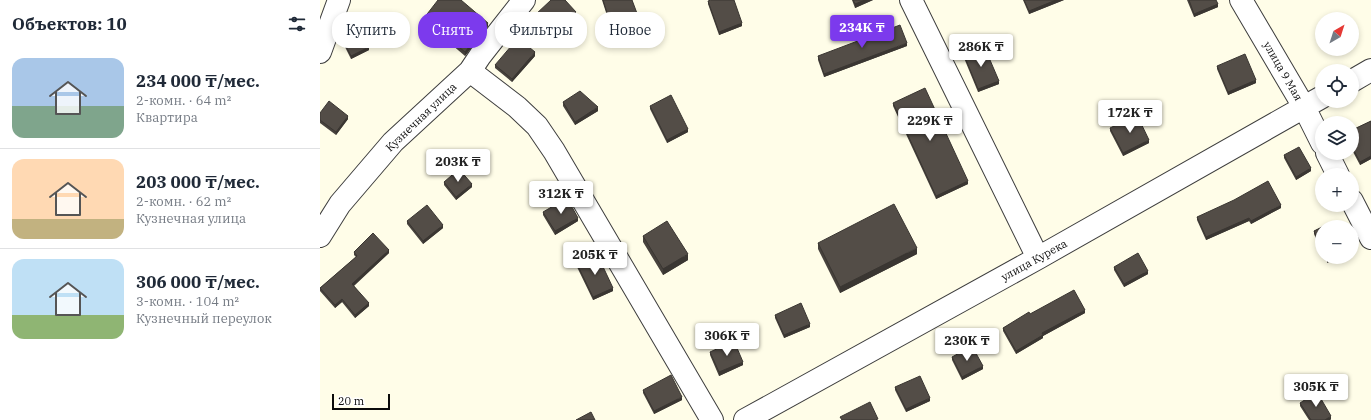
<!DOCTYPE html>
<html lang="ru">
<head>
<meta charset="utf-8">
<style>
	body { margin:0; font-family:"IBM Plex Serif",serif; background:#f2f2f3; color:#1f2937; height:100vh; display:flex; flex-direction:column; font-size:15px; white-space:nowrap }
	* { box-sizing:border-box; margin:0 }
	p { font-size:13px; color:#747a83 }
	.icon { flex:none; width:22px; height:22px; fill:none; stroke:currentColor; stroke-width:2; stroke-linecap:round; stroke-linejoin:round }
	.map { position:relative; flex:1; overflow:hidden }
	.drawer { display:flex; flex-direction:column; background:#fff; width:320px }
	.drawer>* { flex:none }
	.banner { position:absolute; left:12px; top:12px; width:380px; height:36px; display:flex; gap:8px }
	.needle { width:26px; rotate:39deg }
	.buttons { position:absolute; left:995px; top:12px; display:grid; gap:8px }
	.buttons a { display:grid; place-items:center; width:44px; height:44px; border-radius:50%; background:#fff; box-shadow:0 2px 6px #0003; font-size:20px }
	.scale { position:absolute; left:12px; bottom:10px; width:58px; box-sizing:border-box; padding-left:4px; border:2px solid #0b0b0b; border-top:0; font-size:11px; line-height:14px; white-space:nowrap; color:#0b0b0b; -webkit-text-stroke:3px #fff; paint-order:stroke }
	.price { position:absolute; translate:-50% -34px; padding:0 9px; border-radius:4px; background:#fff; color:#222; font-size:13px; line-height:26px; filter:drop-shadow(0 1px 2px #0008) }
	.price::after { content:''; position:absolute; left:50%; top:24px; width:12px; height:9px; margin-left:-6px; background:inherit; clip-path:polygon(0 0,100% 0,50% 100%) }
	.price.on { background:#7c3aed; color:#fff }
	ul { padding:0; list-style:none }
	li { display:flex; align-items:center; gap:12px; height:100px; padding:0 12px }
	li+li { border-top:1px solid #e0e1e3 }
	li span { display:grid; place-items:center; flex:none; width:112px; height:80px; border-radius:12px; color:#555 }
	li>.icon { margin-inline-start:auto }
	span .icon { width:48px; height:48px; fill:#fffc; stroke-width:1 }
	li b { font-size:17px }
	h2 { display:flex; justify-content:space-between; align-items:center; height:48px; padding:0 12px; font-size:17px }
	.tag { padding:0 14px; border-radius:16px; background:#fff; box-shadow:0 2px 6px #0003; font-size:14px; line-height:36px }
	.tag.on { background:#7c3aed; color:#fff }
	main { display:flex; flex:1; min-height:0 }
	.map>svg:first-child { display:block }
</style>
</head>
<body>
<main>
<section class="drawer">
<h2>Объектов: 10<svg class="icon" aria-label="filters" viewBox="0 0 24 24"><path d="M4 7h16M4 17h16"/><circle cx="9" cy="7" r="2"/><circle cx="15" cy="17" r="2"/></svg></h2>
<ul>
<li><span style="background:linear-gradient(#a9c7e8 60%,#7fa58c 0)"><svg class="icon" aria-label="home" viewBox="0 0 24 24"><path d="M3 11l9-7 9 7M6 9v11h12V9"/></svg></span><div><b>234 000 ₸/мес.</b><p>2-комн. · 64 m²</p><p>Квартира</p></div></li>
<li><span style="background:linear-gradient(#ffd9b3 75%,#c2b280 0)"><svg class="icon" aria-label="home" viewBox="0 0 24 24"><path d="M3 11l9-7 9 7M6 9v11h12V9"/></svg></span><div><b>203 000 ₸/мес.</b><p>2-комн. · 62 m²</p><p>Кузнечная улица</p></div></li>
<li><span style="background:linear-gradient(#bfe0f5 70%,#8fb573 0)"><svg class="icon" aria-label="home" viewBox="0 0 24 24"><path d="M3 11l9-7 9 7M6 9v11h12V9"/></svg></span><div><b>306 000 ₸/мес.</b><p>3-комн. · 104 m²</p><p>Кузнечный переулок</p></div></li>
</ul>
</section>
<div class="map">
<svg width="1051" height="420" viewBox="0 0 1051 420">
	<rect width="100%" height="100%" fill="#fffde8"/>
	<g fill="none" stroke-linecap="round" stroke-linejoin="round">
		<defs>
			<path id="street" d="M591,0L718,258
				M921,0L984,107L1002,143
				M0,52L19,0
				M150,71L197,107L217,126L234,151L392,420
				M1032,81L1051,70
				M1007,153L1018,175
				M1032,201L1051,238
				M0,236L20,204L73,142L150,71L160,56L204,0
				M425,420L718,258L1002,97"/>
		</defs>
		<use href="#street" stroke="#3e3e3e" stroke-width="24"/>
		<use href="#street" stroke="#fff" stroke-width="22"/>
	</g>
	<path fill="#47423d" d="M282,0H312L318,20L291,28Z
		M532,0H553L535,8Z
		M703,0H744L709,14Z
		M867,0H896L898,7L874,17Z
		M388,1L422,26L399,35L388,4Z
		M215,15H256L233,37L215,18Z
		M104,18L168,26L145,56L104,21Z
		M20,34L49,50L31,59L20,37Z
		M587,46L504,77L498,60V56Z
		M644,55L679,84L658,92L644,58Z
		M215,56L192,82L175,68V65Z
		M897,66L936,83L908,95L897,69Z
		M243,102L278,111L255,125L243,106Z
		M573,103L648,184L616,199L573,106Z
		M330,106L368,132L347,143L330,109Z
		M0,113L28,119L16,135L0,123Z
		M1051,121V159L1040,165L1032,150V130Z
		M790,128L829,143L803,156L790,131Z
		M964,155L991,171L976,180L964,158Z
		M124,182L152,187L136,200L124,185Z
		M961,208L931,224L929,221L886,240L877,220V217Z
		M223,212L258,221L235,235L223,215Z
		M87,221L123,228L103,244L87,224Z
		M1002,227V252L994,234V231Z
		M323,236L368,260L343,275L323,242Z
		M498,243L597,254L520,293L498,249Z
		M34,252L69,253L34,286L49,306L35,318L22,302L15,308L0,291V288L36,257L34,255Z
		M257,264L293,291L273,300L257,267Z
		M794,267L828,274L804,287L794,270Z
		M765,313L723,336V338L696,354L683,331V328L710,314Z
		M455,315L490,327L464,338L455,318Z
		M390,352L423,365L399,376L390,355Z
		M632,357L663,369L642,380L632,360Z
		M575,387L610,401L586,412L575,390Z
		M323,390L362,400L334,414L323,393Z
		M980,403L1011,419L1010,420H989L980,406Z"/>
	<path fill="#3a3632" d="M545,0H553L535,8V4Z
		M736,0H744L709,14V11Z
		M898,4V7L874,17V14Z
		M256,12V15L233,37V34Z
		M318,16V20L291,28V25Z
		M168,23V26L145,56V52Z
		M422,23V26L399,35V32Z
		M587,43V46L504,77V74Z
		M49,47V50L31,59V56Z
		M215,52V56L192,82V79Z
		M936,80V83L908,95V92Z
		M679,81V84L658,92V89Z
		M278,107V111L255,125V122Z
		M28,116V119L16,135V132Z
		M368,129V132L347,143V140Z
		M829,140V143L803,156V153Z
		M1051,156V159L1040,165V162Z
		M991,168V171L976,180V177Z
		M648,181V184L616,199V196Z
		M152,184V187L136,200V197Z
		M961,205V208L931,224V221Z
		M258,218V221L235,235V231Z
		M929,218V221L886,240V237Z
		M123,225V228L103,244V241Z
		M597,248V254L520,293V287Z
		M69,250V253L32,287V284Z
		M368,254V260L343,275V269Z
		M1013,257H1021L1007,263V260Z
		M828,271V274L804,287V284Z
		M293,288V291L273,300V297Z
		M22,299V302L15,308V305Z
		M49,303V306L35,318V315Z
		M765,310V313L723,336V338L696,354V351L722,333Z
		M490,324V327L464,338V335Z
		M423,362V365L399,376V372Z
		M663,366V369L642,380V377Z
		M362,397V400L334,414V411Z
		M610,398V401L586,412V409Z
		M1011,416V419L1010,420H1005Z"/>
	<path fill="#534d47" stroke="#3a3632" d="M118,0H141L168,23L145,52L104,18Z
		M231,0H245L256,12L233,34L215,15Z
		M283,0H312L318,16L291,25Z
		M391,0H414L422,23L399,32L388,1Z
		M533,0H545L535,4Z
		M704,0H736L709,11Z
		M869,0H896L898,4L874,14Z
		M38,25L49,47L31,56L20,34Z
		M580,25L587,43L504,74L498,56Z
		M198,38L215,52L192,79L175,65Z
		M664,46L679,81L658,89L644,55Z
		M925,54L936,80L908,92L897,66Z
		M605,88L648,181L616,196L573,103Z
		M260,91L278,107L255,122L243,102Z
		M351,95L368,129L347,140L330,106Z
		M9,101L28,116L16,132L0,120V113Z
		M817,115L829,140L803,153L790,128Z
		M1051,121V156L1040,162L1032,147V130Z
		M979,147L991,168L976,177L964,155Z
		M139,169L152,184L136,197L124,182Z
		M948,181L961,205L931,221L929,218L886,237L877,217L914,200Z
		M247,198L258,218L235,231L223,212Z
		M574,204L597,248L520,287L498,243Z
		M107,205L123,225L103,241L87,221Z
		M347,221L368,254L343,269L323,236Z
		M1014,222L1016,227H1003Z
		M1002,227V249L994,231Z
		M53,233L69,250L32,284L49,303L35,315L22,299L15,305L0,288L37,256L34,252Z
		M818,253L828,271L804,284L794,267Z
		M277,254L293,288L273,297L257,264Z
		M1005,257H1013L1007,260Z
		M754,290L765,310L722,333L723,335L696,351L683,328L709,312L710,314Z
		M481,303L490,324L464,335L455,315Z
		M414,341L423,362L399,372L390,352Z
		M652,346L663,366L642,377L632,357Z
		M351,375L362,397L334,411L323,390Z
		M600,376L610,398L586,409L575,387Z
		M997,392L1011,416L1005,420H991L980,403Z
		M550,402L558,419L555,420H522L520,417Z
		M271,412L275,420H256Z"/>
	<g text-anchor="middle" stroke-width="4" stroke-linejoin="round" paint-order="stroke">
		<g font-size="11" fill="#0b0b0b" stroke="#fff">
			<text transform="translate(963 71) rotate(60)" y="4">улица 9 Мая</text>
			<text transform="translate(101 117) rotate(-44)" y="4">Кузнечная улица</text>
			<text transform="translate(714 260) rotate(-29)" y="4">улица Курека</text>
		</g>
	</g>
</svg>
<div class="buttons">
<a><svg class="needle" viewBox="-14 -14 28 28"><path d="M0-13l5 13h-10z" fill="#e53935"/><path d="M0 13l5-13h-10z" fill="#747a83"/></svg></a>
<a><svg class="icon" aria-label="locate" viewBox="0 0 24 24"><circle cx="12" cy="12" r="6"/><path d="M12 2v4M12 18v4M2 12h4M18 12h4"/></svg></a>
<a><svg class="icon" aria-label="layers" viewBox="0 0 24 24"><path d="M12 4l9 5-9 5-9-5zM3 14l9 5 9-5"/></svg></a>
<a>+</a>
<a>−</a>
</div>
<div class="scale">20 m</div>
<b class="price on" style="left:542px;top:49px">234K ₸</b>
<b class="price" style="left:661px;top:68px">286K ₸</b>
<b class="price" style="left:810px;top:134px">172K ₸</b>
<b class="price" style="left:610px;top:142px">229K ₸</b>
<b class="price" style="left:138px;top:183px">203K ₸</b>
<b class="price" style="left:241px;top:215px">312K ₸</b>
<b class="price" style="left:275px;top:276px">205K ₸</b>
<b class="price" style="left:407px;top:357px">306K ₸</b>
<b class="price" style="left:647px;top:362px">230K ₸</b>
<b class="price" style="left:996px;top:408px">305K ₸</b>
<div class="banner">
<a class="tag">Купить</a>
<a class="tag on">Снять</a>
<a class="tag">Фильтры</a>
<a class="tag">Новое</a>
</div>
</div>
</main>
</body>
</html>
